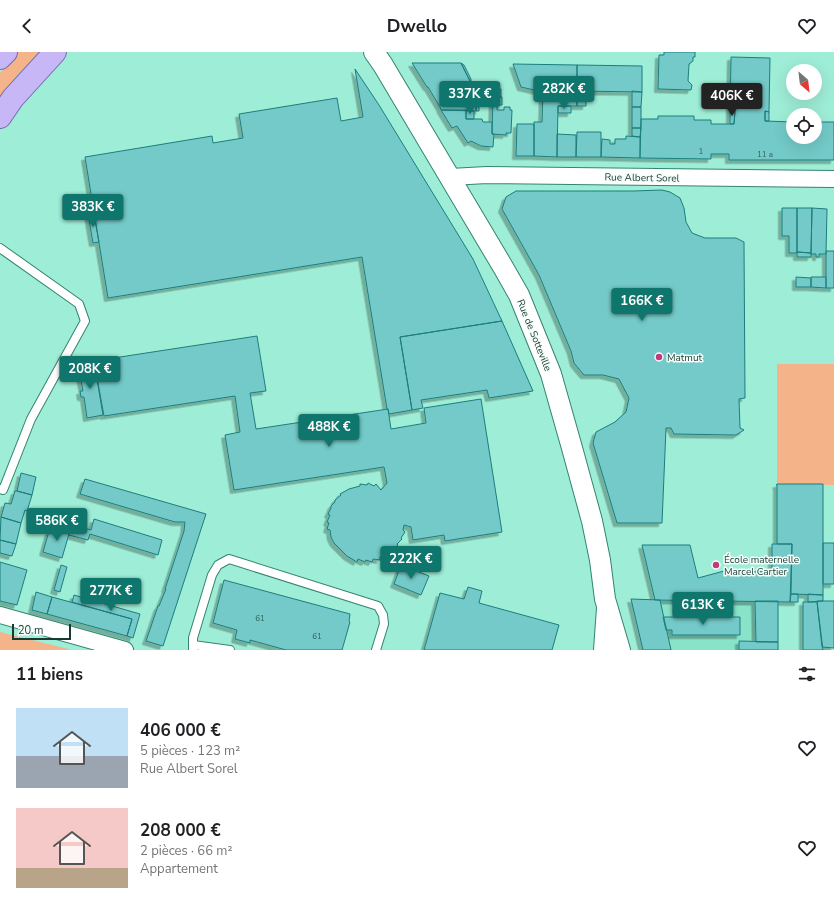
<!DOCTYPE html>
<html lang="fr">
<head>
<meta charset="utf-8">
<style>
	body { margin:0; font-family:"Nunito Sans",sans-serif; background:#f6f6f6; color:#202124; height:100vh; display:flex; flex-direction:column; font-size:15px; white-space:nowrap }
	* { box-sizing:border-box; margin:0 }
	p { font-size:13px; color:#757577 }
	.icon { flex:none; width:22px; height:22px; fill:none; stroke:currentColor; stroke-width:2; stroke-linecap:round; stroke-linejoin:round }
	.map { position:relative; height:598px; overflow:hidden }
	.details { display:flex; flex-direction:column; background:#fff; flex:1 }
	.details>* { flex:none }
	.needle { width:26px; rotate:152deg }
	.fabs { position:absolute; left:786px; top:12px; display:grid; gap:8px }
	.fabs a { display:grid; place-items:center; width:36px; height:36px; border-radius:50%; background:#fff; box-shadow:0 4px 16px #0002; font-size:20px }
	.scale { position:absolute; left:12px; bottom:10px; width:59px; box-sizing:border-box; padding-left:4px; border:2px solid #193a31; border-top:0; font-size:11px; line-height:14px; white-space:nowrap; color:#193a31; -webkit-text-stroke:3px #f6fdfb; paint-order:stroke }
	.price { position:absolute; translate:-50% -34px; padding:0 9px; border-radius:4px; background:#0f766e; color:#fff; font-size:13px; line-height:26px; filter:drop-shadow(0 1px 2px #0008) }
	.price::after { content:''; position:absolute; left:50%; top:24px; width:12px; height:9px; margin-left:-6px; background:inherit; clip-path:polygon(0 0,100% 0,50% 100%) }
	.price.selected { background:#222; color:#fff }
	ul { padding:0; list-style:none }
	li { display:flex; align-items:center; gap:12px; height:100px; padding:0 16px }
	li span { display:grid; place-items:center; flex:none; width:112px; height:80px; border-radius:0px; color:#555 }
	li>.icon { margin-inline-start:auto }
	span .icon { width:48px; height:48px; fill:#fffc; stroke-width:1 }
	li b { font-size:17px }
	h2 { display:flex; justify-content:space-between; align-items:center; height:48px; padding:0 16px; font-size:17px }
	header { display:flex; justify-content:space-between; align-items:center; height:52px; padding:0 16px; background:#fff; font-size:18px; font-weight:700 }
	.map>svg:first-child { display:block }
</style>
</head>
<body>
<header><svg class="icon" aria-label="back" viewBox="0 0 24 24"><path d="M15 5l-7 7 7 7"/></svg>Dwello<svg class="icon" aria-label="heart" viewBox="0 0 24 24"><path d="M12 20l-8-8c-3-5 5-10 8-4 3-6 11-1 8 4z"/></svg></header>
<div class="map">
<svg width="834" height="598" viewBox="0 0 834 598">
	<defs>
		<filter id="shadow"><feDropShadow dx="-3.5" dy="3.5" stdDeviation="0" flood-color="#0004"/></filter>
	</defs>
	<rect width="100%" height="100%" fill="#9eedd6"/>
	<path fill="#89e3c9" d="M631,547L755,549L756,590L739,598H643Z"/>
	<path fill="#f4b388" d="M18,0H39L16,25L0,45V21Z
		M777,312H834V433L777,432Z
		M0,580L72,598H0Z"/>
	<path fill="#73cac8" stroke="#1d7e7d" filter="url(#shadow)" d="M664,0H695V5H693V9L689,12L688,29L692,33L691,38L658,37L659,3H664Z
		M731,5L770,6L769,60L765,59V69L793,70V85H815V70H834V108H729V102H711V107L640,106L641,67H658V64H694V68H711V72H734L735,59H730Z
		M412,11H461L471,31H473V41H477L476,59L441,58L440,55L428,35H427Z
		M461,11L464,13L471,27V31Z
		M513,12L577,13V25H560L559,37H577V54H558L557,105L534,104V70H542L543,40L521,35Z
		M577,13L642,14V40L577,39Z
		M355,17L379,53L473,207L502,269L400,285L412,358L389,362L388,357H387L362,205L108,246L85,105L212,84L213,91L243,86L239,62L337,46L341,69L363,65Z
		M493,37H501V45L493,44Z
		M577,39H586V54H577Z
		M632,39L642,40L641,55H632Z
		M477,41H479V59H476Z
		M493,44L502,45V53H497V58H504V55H510V58H512L511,81H506V83L492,82Z
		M558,54H571V61H558Z
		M632,55H641V76H632Z
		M441,58H466V67H482L483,70H492V82H494L493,95L481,94L471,89L468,91L457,74L452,76Z
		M466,58L474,59V67H466Z
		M730,59H735L734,72H730Z
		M765,59L769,60V69H765Z
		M517,72H534V104H516Z
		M632,76H641L640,85L632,84Z
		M577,80H601V105H576Z
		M557,82L576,83V105H557Z
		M626,84L640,85V106L601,105L602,87L610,88V92H615V87H626Z
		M662,138L670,140L680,146L684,156L686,170L692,181L705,186H736L744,190L745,346L739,347L740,376L744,378L736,383L674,382L671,376H666L662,471H617L593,391L596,380L615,370L626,360L629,346L619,327L603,323H584L574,311L571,299L539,223L502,157L506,145L516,139H633Z
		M782,156H797V201H789V184H782Z
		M797,156H812L811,201L797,200Z
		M812,156L827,157L826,202H819V205H816V202H811Z
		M88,162H94L99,190L93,191Z
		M826,199H834V236H826Z
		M797,200L811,201V205H797Z
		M796,225L811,226V235H796Z
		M811,225H826V236L811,235Z
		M502,269L533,339L489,346L487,338L421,348L423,356L412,358L400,285Z
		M257,284L266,339L250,341L256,377L388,357L391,377L426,371L424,356L481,347L502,480L445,489L444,483L413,488L411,475L404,473L403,478L405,480L401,486L402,487L397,492L398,493L393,497L394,500L387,502V504L380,505V508L373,507L372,510L366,508L365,510L358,507L357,510L347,504L334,491L331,485L330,478L327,477L329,471L327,470L330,463L328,462L331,456V454L335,450V448L341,443L340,442L349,437L360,434V432L367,433L368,431L374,434L376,432L381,438L387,431L384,415L234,438L225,383L240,380L235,344L104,364L94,309Z
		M94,310L103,363L87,366L84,345H81L80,339H83L78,312Z
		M21,421L36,425L32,443L17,439Z
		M85,427L206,462L163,594L146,589L158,554H159L166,537H165L184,479L185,470H175L80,442Z
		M777,432H823V543L791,542L792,492H777V433H776Z
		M15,439H17L32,443L27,459L25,458L21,471L1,465L5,451L11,452Z
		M1,465L21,471L16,492L0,488Z
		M94,467L162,488L158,503L90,482L88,488L69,483L72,472L91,478Z
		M62,473L71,475L62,506L43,500L49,479L59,482Z
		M0,488L16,492L12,504L0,501Z
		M823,491H834V532H823Z
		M772,492H792L790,550L655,548L642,493H690L698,526L724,519L772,520Z
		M0,510L27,518L17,553L0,549Z
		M61,513L67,515L60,540L54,538Z
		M401,513L429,524L421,543L394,532Z
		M224,528L350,562L349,569L350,570L342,598H286L250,588V591L235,587L237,578L213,571Z
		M468,535L482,539L479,551L559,573L552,598H424L440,541L464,547Z
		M36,540L52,545L47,562L32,558Z
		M791,542H798V550H790Z
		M808,542L823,543V549L808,550Z
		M74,543L140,562L133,586L127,584L132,567L72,550Z
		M52,545L132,567L127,584L47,562Z
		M631,547L660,548L671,598H643Z
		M755,549H778V590H756Z
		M817,549H834V596L822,595Z
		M803,550H817L823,598H803Z
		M663,565H740V583H672V578H666Z
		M739,589L778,590V598H739Z"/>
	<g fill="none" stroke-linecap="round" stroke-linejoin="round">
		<defs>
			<path id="service" d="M0,196L79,252L85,269L31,367L3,438L0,437
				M193,593L230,598
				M193,598V586L212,523L218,513L229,507L378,554L383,563L384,572L376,598"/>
			<path id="minor" d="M450,125L487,123L834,127
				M0,563L125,598
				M602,598L605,556"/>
			<path id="tertiary" d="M374,0L383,13L503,215L519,243L551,322L572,396L592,469L600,508L605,547L620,598"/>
			<path id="primary" d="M0,6L6,0
				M0,65L13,46L55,0"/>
		</defs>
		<use href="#service" stroke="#348470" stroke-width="10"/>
		<use href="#minor" stroke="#348470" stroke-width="18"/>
		<use href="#tertiary" stroke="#348470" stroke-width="22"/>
		<use href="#primary" stroke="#726cae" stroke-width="24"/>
		<use href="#service" stroke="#fff" stroke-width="8"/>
		<use href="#minor" stroke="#fff" stroke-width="16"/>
		<use href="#tertiary" stroke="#fff" stroke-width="20"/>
		<use href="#primary" stroke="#c7b7f7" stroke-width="22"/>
	</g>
	<g fill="#c03b7d" stroke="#f6fdfb" stroke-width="1.5">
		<circle cx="659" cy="305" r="4"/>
		<circle cx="716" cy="513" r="4"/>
	</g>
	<g text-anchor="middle" stroke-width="3" stroke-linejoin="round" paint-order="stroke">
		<g font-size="8" fill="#305e57">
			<text x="701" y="102">1</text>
			<text x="765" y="105">11 a</text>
			<text x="260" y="569">61</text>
			<text x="317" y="587">61</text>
		</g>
		<g font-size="10" fill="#193a31" stroke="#f6fdfb">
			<text transform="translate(642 125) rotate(1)" y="4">Rue Albert Sorel</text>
			<text transform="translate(535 283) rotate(68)" y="4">Rue de Sotteville</text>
		</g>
		<g font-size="10" fill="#193a31" stroke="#f6fdfb" text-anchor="start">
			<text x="667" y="309">Matmut</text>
			<text x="724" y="511">École maternelle<tspan x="724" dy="12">Marcel Cartier</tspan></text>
		</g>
	</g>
</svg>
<div class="fabs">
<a><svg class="needle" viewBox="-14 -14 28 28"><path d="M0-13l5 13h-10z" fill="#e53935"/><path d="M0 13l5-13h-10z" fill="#757577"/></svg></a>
<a><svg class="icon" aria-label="locate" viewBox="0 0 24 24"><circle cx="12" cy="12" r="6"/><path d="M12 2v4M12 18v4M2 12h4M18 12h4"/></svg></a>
</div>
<div class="scale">20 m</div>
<b class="price" style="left:564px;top:58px">282K €</b>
<b class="price" style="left:470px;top:63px">337K €</b>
<b class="price selected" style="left:732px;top:65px">406K €</b>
<b class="price" style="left:93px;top:176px">383K €</b>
<b class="price" style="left:642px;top:270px">166K €</b>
<b class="price" style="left:90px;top:338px">208K €</b>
<b class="price" style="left:329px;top:396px">488K €</b>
<b class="price" style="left:57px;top:490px">586K €</b>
<b class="price" style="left:411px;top:528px">222K €</b>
<b class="price" style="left:111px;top:560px">277K €</b>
<b class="price" style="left:703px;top:574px">613K €</b>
</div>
<section class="details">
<h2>11 biens<svg class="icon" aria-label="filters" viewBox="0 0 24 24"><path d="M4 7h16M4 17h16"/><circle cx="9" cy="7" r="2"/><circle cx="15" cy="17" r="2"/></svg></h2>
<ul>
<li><span style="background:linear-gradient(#bfe0f5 60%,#9aa5b1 0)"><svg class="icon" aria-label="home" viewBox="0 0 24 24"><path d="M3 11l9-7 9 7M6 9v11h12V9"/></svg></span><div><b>406 000 €</b><p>5 pièces · 123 m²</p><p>Rue Albert Sorel</p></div><svg class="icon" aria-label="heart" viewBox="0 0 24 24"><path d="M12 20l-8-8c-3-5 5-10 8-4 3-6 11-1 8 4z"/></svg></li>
<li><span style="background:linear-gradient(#f6c9c9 75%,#b9a48a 0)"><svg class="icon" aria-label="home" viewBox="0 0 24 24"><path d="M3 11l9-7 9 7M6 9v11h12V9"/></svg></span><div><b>208 000 €</b><p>2 pièces · 66 m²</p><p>Appartement</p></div><svg class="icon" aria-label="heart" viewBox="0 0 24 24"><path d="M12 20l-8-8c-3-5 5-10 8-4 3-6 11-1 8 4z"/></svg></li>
</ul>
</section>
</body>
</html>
